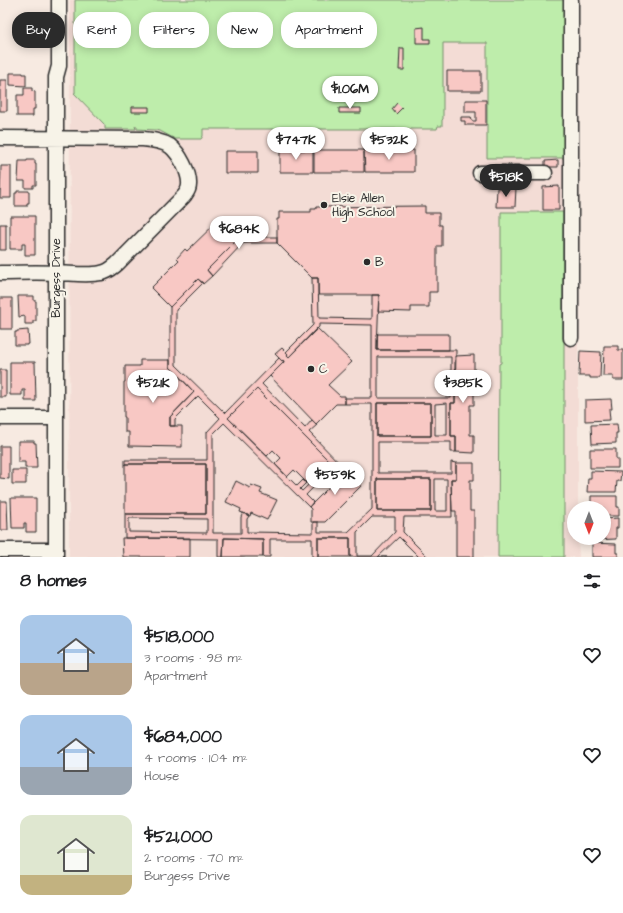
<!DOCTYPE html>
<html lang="en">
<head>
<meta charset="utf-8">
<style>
	body { margin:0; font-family:"Architects Daughter",sans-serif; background:#f6f6f6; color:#202124; height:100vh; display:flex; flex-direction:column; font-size:15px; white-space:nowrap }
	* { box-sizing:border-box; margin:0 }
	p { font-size:13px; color:#757577 }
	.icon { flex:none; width:22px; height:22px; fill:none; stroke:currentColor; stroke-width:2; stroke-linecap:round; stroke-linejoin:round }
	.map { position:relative; height:557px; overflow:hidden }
	.panel { display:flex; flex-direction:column; background:#fff; flex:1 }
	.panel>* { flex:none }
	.guide { position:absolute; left:12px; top:12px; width:400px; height:36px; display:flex; gap:8px }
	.needle { width:26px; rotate:180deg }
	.tools { position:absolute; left:567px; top:501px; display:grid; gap:8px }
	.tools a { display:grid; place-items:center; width:44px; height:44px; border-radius:50%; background:#fff; box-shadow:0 2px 10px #0003; font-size:20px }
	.price { position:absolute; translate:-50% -34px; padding:0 9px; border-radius:14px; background:#fff; color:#222; font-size:13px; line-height:26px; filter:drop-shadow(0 1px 2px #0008) }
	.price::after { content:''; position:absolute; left:50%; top:24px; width:12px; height:9px; margin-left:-6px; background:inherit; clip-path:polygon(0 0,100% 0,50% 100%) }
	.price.selected { background:#2b2b2b; color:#fff }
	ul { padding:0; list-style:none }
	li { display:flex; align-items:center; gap:12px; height:100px; padding:0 20px }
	li span { display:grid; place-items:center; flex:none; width:112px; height:80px; border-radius:12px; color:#555 }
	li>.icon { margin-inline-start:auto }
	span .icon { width:48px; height:48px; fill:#fffc; stroke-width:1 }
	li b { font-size:17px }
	h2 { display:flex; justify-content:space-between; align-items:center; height:48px; padding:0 20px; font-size:17px }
	.tag { padding:0 14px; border-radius:16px; background:#fff; box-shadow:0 2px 10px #0003; font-size:14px; line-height:36px }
	.tag.selected { background:#2b2b2b; color:#fff }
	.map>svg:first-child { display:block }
</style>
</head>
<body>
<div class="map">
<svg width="623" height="557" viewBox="0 0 623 557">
	<rect width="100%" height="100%" fill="#f7eae1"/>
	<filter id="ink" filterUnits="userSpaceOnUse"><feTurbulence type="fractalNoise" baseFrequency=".025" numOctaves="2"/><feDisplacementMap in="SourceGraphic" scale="8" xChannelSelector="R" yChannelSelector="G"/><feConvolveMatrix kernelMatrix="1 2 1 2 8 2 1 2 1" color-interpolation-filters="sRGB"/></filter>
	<g filter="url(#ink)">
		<path fill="#f3dcd5" d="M70,0H578V508H574V538H578L579,557H69Z"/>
		<path fill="#beedab" stroke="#748c6b" d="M75,0H564V158H487V43H443V119L442,120V126H438L437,129H277V138L274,139L273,138V129H203V136L201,139H175L162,132L156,130L137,129V126H135L136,129H105V125L74,93H75Z
			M501,212H563V341H564V557H498L499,364L501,363Z"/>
		<path fill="#f8c8c4" stroke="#2b2b2b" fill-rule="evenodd" d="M424,27V39H430V43H416V28Z
			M400,48H404V70H399Z
			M447,71H481V91H447Z
			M10,73H23V74H26V86L10,85Z
			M0,80H7V111H0Z
			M24,88H32V91L35,92V109H33V116H17V95H24Z
			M465,100H486V125H465V121H461V117H471L472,121H476V112H465Z
			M397,103L402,108L396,114L392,109Z
			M132,107H149V112H132Z
			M339,108H361V113H339Z
			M280,150H313V172H280Z
			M314,150H364V172H314Z
			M364,150H414V172H365Z
			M225,151H258V173H225Z
			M27,160H35V164H36V185H33V188H25V181H18L19,161H27Z
			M558,160V167H545V161Z
			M1,166H11V198H0Z
			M559,186V210H543V187Z
			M497,188H516L515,207H496Z
			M17,191H29V203H27V206H15V193H17Z
			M425,206V213H439V225H442V246H437V292H429V307H411V312L378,311L379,295H318V278H312L277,243V219H279V212H311V209H316V207Z
			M10,216H35V255H25V244H22V249H10Z
			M221,218L240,237L207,270L212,276L203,284L198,279L170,307L151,288L179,260L177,258L185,249L187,251Z
			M0,224H6V250H0Z
			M240,237H277V243H243L212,276L207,270Z
			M312,278H318L319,318L372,319V295H379L377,350H456L455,403H451V436H456V452H451V442H378V473H451V462L456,463V479H451L452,517H404L403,532L428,557H350V538H318V557H312V539H270V557H263V539L224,538L223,557H218V539L125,538V514H206V464H125V460H207V432L220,418L198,396L175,419V426H170V417L194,392L170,367V307L198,279L203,283L176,310V365L225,413L279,358L282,361L283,360L284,362L262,384L305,428L312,420L317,425L309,432L346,470L342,474L334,466L306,495L313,502L309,507L224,423L213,434V533H241V517L243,513L249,516L247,519V532L313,533V522H318V532H348L372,509V404H345V398H372V325L319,324V327L289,357L287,355L288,354L286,352L313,325ZM378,357H451V398H378ZM257,389L331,463L302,491L300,489L306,483L303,480L297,486L228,418ZM377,403H431V436H377ZM447,403V435H435V404ZM377,479H431V511H377ZM435,479H447V511H435ZM372,517H395V532L372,556H357V532ZM129,518L207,519V533L129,532Z
			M18,296H34V301H36V321H33V324H25V316L19,317Z
			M0,298H12V329H0Z
			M317,328L352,362L328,385L340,396H345V404H336L316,424L270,376L284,362L283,360L282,361L275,354L282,348L288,354L287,355L289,357Z
			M28,330L29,344H27V345H15V332H17V331Z
			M377,334H449V350H377Z
			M604,346H618V350H623V380H613V376H603Z
			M580,351L601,352L600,378H590V376H579Z
			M474,355V405H470V435H474V453L456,452V436H451V403H455V356Z
			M140,360H170V367L194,392L170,417V426H182V447L129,446V432H125V417H124V382H125V366H140Z
			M10,362H35L36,401H25V390H22V395H10Z
			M0,370H6V397H0Z
			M257,389L331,463L309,485L294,470L287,477L275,464L281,458L273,450L267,456L228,418Z
			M611,399L612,409H609L610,420L585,421V400Z
			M377,403H431V436H377Z
			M617,424L618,433H616V443L592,444L591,425Z
			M18,441H34V443H36L37,468H25V462H18Z
			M0,446H9V479L0,478Z
			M590,449H616V459H618V468H590Z
			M456,463H474V480H470V511H474V557H456V511H452L451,479H456Z
			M125,464H206V514H125Z
			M12,470H26V484H12Z
			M346,470L348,472H361V486L325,522H311V509L309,507Z
			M591,471L621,472L620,481H617L616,492H587L588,478H591Z
			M377,479H431V511H377Z
			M236,481L250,488L251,485L262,489L260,493L277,500L267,520L251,513L250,516L243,513L240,512L241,509L226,502Z
			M591,496H617V507H619V516H604V508H591Z
			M11,498H36V532H26V523H24V528H12Z
			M0,501H7L8,530H0Z
			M618,518V528H616V539L593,540V538H604V519Z
			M399,537L419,557H378Z
			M122,538H190V557H123Z
			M224,538L263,539V557H223Z
			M318,538H350V557H318Z
			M592,543L616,544V553H618V557H592Z"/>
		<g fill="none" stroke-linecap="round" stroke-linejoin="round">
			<defs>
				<path id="minor" d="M571,0V338
					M0,138L143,139C153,140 162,141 170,146C179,153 190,173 189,185C189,190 187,192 184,196L117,264C112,268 108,272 101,273C88,276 69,273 55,273C37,272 18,273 0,273
					M480,173H545
					M0,418H56
					M0,550H56
					M56,557V77L59,66V0"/>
			</defs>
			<use href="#minor" stroke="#2b2b2b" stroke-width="17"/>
			<use href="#minor" stroke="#f7f3e8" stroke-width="14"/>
		</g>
	</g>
	<g fill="#2b2b2b" stroke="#f7f3e8" stroke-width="1.5">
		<circle cx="324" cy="205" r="4"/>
		<circle cx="367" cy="262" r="4"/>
		<circle cx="311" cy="369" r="4"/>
	</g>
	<g text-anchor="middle" stroke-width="4" stroke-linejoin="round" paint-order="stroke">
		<g font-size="12" fill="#2b2b2b" stroke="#f7f3e8" text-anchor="start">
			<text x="332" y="202">Elsie Allen<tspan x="332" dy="14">High School</tspan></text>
			<text x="375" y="266">B</text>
			<text x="319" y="373">C</text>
		</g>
		<g font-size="12" fill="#2b2b2b" stroke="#f7f3e8">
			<text transform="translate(56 278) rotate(-90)" y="4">Burgess Drive</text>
		</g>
	</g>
</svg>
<div class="tools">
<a><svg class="needle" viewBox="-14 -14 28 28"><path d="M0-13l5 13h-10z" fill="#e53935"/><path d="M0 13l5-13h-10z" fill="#757577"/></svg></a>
</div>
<b class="price" style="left:350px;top:110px">$1.06M</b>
<b class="price" style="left:296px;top:161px">$747K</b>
<b class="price" style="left:389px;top:161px">$532K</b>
<b class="price selected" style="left:506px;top:198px">$518K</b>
<b class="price" style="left:239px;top:250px">$684K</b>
<b class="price" style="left:153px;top:404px">$521K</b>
<b class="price" style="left:463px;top:404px">$385K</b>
<b class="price" style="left:335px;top:496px">$559K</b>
<div class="guide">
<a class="tag selected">Buy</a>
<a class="tag">Rent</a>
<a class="tag">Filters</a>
<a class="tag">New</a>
<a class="tag">Apartment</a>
</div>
</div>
<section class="panel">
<h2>8 homes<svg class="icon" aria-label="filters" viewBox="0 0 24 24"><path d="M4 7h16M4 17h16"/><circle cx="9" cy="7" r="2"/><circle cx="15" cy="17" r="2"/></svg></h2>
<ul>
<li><span style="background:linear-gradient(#a9c7e8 60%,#b9a48a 0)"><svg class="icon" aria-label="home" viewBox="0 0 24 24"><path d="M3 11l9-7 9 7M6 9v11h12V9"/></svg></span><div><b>$518,000</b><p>3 rooms · 98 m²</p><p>Apartment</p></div><svg class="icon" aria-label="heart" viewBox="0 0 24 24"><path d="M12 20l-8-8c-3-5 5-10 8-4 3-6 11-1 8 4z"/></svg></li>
<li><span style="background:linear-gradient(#a9c7e8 65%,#9aa5b1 0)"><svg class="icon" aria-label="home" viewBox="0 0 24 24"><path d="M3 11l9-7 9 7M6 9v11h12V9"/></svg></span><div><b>$684,000</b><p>4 rooms · 104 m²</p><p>House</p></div><svg class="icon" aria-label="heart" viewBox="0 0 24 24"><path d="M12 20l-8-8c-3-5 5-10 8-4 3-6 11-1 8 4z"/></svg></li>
<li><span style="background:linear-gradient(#dfe7d0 75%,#c2b280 0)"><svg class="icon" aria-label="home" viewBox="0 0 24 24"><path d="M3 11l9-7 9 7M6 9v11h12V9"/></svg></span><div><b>$521,000</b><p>2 rooms · 70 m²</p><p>Burgess Drive</p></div><svg class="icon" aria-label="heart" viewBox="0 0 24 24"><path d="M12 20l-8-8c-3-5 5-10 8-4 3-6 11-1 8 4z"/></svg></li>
</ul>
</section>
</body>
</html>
